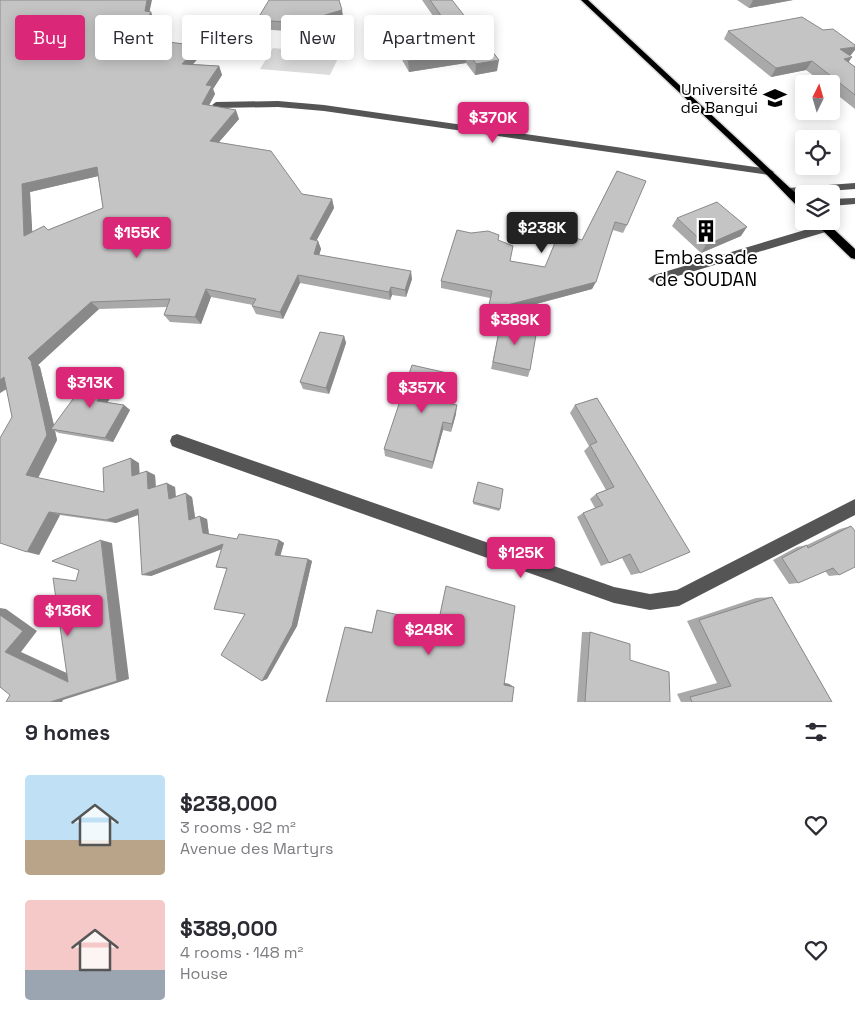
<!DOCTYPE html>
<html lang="en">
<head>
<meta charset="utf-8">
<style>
	body { margin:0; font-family:"Space Grotesk",sans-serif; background:#f7f7f7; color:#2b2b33; height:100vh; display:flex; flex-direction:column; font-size:19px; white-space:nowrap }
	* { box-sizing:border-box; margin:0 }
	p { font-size:16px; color:#7c7c81 }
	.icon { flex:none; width:28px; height:28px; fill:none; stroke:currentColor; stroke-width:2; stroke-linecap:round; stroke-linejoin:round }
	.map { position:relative; height:702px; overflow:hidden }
	.side { display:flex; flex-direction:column; background:#fff; flex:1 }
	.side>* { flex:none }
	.hud { position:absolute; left:15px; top:15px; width:500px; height:45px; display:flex; gap:10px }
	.needle { width:32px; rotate:5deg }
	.fabs { position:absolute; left:795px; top:75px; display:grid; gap:10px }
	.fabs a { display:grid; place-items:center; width:45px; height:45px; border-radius:5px; background:#fff; box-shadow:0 2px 12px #0003; font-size:25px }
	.price { position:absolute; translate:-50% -42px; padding:0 11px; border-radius:5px; background:#db2777; color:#fff; font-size:16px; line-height:32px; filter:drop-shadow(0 1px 2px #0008) }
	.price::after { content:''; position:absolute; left:50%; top:30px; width:15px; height:11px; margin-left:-8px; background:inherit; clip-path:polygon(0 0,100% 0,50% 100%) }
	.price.active { background:#222; color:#fff }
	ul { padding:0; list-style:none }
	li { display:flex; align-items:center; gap:15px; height:125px; padding:0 25px }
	li span { display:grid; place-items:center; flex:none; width:140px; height:100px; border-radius:5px; color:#555 }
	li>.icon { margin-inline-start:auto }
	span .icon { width:60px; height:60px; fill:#fffc; stroke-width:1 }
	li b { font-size:21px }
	h2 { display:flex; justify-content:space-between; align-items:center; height:60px; padding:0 25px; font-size:21px }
	.tag { padding:0 18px; border-radius:5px; background:#fff; box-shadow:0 2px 12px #0003; font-size:18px; line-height:45px }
	.tag.active { background:#db2777; color:#fff }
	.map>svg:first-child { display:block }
</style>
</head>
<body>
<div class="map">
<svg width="855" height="702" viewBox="0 0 855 702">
	<rect width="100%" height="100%" fill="#fff"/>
	<path fill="#dcdcdc" d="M273,48L340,54L330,75L260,69Z"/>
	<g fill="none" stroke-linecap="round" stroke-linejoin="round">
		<defs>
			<path id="major" d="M581,0H588L804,201V210L800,209L766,174Z
				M813,221H825L855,249V259L851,258Z"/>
		</defs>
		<use href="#major" stroke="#dbdbdb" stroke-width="3"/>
		<path fill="#555" fill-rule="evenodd" d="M278,101L324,105L769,169L774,172L769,175L324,111L278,107L216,108L212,105L216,102Z
			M855,183V189L788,194L783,191L788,188Z
			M855,198V204L831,206V199Z
			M825,224L830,228L829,231L654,283L648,279L654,275Z
			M177,434L614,587L650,594L677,590L855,499V515L679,606L650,610L614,603L177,448L172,446L170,441L172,436Z"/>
		<use href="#major" fill="#000" fill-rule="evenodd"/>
	</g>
	<path fill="#a9a9a9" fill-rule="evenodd" d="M0,0L150,11L154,20L146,39L202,54L193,64L219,66L222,75L213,89L215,94L209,105L239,119L219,142L302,194L332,199L334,208L316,241H318L321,249L319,255L412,279L406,297L392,295L390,300L300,283L283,319L256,314L252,306L253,305L211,297L201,324L170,322L164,315L167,307L99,309L38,365L40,367L54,425L123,380L107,402L124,405L130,410L113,442L59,433L55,431L57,440L38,478L104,492L139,463V473L155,475L156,487H175L176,497H192L195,518L207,519L209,534L237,539L279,540L284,543L280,556L308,559L312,561L297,626L267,679L262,681L245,614L227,569L216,567L222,549L151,576L138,515L116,523L60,515L39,555L7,389L0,393ZM98,176L103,208L48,230L32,232L30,192Z
		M422,0H452L497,71L475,75L466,63L409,72L393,44V33L440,26Z
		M737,0H793L749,8Z
		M342,10L343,18L300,32L259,29L257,20Z
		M728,31L851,55H849V62L855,67V109L831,90V84H824L806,70L771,77L724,39Z
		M617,171L627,225L623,233L613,230L592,289L487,317L490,298L441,288V281L498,241L510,261L545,267L582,240Z
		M677,218L741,236L701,253L672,226Z
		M501,321L530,370L528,377L491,369Z
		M344,336L346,343L329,394L303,389L300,382Z
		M456,375L455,385L450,404L456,414L451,432L443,430L432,469L385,456L384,449Z
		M597,398L640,573L631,575L622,558L601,566L577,517L583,513L595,508L590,499L596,494L606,490L584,451L589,446L570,413L575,405Z
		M477,485L500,509L499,511L473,504Z
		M851,526L839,575L829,576L825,571L798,583L789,584L773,560L797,547L807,545L840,529Z
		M446,586L505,683L509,684L514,687L345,627H349L372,632L438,624Z
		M772,597L832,702H681L677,694L717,683L687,621L756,598Z
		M582,632H590L670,702H577Z"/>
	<path fill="#898989" d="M147,0H152L149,14L151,12L154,20L143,47L138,38Z
		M753,0H793L749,8Z
		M342,10L343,18L300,32L298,23Z
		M199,46L202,54L186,72L182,64Z
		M855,47V50L851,55L834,58L840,49Z
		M467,51L466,63L409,72L408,61Z
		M852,57L846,66L844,59Z
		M499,60L497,71L475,75L476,64Z
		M812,61L806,70L771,77L776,68Z
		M219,66L222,75L213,89L215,94L205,113L202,104L206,85Z
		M236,110L239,119L213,149L210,141Z
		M97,167L103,175L30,192L33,244L24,236L22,184Z
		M332,199L334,208L313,247L310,239Z
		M747,227L741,236L701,253L706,245Z
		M318,241L321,249L317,262L314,254Z
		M411,271L412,279L406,297L405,290Z
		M298,275L300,283L283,319L280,312Z
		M596,282L592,289L487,317L488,310Z
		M391,287L392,295L390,300L389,292Z
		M206,289L211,297L201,324L195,317Z
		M91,302L99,309L38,365L40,367L55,430L51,429L55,431L57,440L37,480L26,475L28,358Z
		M344,336L346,343L329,394L326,388Z
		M116,375L123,380L105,406L97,401Z
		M456,375L455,385L448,412V403Z
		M4,377L15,383L0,393V380Z
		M124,405L130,410L113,442L105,438Z
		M457,405L456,414L451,432L452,424Z
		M443,422V430L432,469L433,462Z
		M131,458L139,463L140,480L132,476Z
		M147,471L155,475L156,493L148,489Z
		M167,483L175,487L176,503L169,499Z
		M186,493L192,497L196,523L189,520Z
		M138,509L146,512L116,523L106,520Z
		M49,512L60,515L39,555L27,552Z
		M200,516L207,519L209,536L203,533Z
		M101,540L112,543L129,679L63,700L62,702H50L117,681Z
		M279,540L284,543L280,557L275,555Z
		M223,544L230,546L151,576L142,575Z
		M308,559L312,561L297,626L267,679L262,681Z
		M0,608L6,609L37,631L21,652L82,680L68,682L5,652L0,615Z
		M500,682L509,684L514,687L504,685Z"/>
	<path fill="#c4c4c4" stroke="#898989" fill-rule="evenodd" d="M0,0H147L145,11L151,12L138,38L199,46L182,64L219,66L206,85L212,86L202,104L236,110L210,141L271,151L302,194L332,199L310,239L318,241L314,254L411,271L405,290L391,287L389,292L298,275L280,312L252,306L256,299L206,289L195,317L164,315L170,299L91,302L28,358L31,361L47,435L26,475L104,492L103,468L131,458L132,476L147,471L148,489L167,483L169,499L186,493L189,520L200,516L203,533L237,539L239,534L279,540L275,555L308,559L292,626L262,681L221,655L245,614L214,609L227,568L216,567L223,544L142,575L138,509L106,520L49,512L27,552L0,543V438L12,417L4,377L0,380ZM97,167L103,208L48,230L44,226L24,236L22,184Z
		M269,0H339L342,10L298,23L257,20Z
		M430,0H452L499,60L476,64L467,51L408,61L393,33L447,24Z
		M802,17L823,30L833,29L855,45V47L840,49L852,57L844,59L855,67V95L812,61L776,68L728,31Z
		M617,171L646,181L627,225L615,222L596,282L488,310L492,291L441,281L457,230L471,233L488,231L499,235L498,240L513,246L510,261L545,267L559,233L582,240Z
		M717,202L747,227L706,245L677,218Z
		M501,321L537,329L530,370L493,362Z
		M320,332L344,336L326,388L300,382Z
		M412,365L456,375L448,403L457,405L452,424L443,422L433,462L384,449Z
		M95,369L116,375L97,401L124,405L105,438L51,429Z
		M597,398L690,552L640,573L630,554L609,563L583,513L603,505L596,494L614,487L590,445L597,442L575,405Z
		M478,482L503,489L500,509L473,502Z
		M851,526L855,531V567L839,575L833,568L798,583L782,558L807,545L808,548Z
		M101,540L117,681L50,702H6L10,695L0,687V615L23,631L5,652L68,682L53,578L76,581L79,570L52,561Z
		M446,586L515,606L504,685L514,687L512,702H326L345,627L372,633L377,610L438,624Z
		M772,597L832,702H692L690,697L731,686L699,620Z
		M590,632L630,644V660L669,672L670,702H585Z"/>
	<defs>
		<symbol id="university-bare" viewBox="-9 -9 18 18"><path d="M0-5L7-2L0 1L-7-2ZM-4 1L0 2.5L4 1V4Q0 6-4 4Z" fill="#000" stroke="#fff" stroke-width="2.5" paint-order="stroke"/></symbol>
		<symbol id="building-bare" viewBox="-9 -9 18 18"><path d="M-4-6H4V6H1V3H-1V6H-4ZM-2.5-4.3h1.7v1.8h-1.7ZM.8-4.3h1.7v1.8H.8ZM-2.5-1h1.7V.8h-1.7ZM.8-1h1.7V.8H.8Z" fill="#000" stroke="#fff" stroke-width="2.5" paint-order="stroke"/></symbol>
	</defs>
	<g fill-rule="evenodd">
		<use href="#university-bare" x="759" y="82" width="32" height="32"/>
		<use href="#building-bare" x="690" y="215" width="32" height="32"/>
	</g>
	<g text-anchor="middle" stroke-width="4" stroke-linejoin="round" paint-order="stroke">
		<g font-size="16" fill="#000" stroke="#fff" text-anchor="end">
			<text x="758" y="95">Université<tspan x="758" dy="18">de Bangui</tspan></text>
		</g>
		<g font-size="19" fill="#000" stroke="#fff">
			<text x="706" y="264">Embassade<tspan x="706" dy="22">de SOUDAN</tspan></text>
		</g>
	</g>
</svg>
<div class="fabs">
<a><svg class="needle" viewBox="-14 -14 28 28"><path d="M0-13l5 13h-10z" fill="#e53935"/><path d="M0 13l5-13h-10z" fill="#7c7c81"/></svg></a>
<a><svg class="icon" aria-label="locate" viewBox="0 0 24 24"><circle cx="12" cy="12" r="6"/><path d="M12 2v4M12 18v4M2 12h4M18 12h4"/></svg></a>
<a><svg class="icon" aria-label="layers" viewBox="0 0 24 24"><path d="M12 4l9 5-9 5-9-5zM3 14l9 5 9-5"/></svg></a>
</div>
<b class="price" style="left:493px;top:144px">$370K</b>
<b class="price active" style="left:542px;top:254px">$238K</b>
<b class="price" style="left:137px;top:259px">$155K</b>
<b class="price" style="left:515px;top:346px">$389K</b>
<b class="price" style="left:90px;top:409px">$313K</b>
<b class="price" style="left:422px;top:414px">$357K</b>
<b class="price" style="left:521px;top:579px">$125K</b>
<b class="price" style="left:68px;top:637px">$136K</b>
<b class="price" style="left:429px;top:656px">$248K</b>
<div class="hud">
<a class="tag active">Buy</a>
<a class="tag">Rent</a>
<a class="tag">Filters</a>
<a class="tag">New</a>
<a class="tag">Apartment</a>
</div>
</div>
<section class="side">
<h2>9 homes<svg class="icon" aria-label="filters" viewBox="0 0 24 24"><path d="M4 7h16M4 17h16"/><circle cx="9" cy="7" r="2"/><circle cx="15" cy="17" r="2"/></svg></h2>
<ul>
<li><span style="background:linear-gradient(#bfe0f5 65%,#b9a48a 0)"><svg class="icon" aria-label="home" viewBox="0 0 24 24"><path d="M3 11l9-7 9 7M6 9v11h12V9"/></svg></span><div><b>$238,000</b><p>3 rooms · 92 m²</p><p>Avenue des Martyrs</p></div><svg class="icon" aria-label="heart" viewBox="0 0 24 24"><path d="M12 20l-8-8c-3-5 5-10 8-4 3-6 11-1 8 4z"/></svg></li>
<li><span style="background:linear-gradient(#f6c9c9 70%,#9aa5b1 0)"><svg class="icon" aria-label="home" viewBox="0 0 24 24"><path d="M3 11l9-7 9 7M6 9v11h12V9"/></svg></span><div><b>$389,000</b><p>4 rooms · 148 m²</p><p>House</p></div><svg class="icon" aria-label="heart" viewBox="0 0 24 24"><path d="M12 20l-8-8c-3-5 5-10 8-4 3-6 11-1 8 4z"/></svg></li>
</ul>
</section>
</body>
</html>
